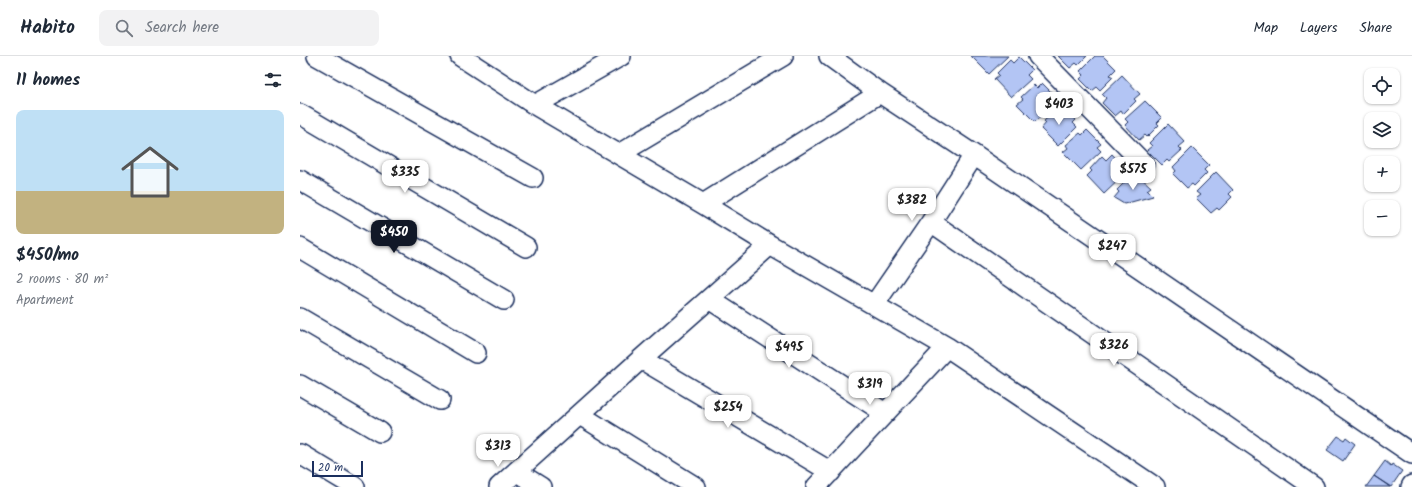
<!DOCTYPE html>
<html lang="en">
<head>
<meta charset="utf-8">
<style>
	body { margin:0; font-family:Kalam,sans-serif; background:#f2f2f3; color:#1f2937; height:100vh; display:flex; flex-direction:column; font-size:15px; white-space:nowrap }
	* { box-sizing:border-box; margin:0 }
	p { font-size:13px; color:#747a83 }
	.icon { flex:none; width:22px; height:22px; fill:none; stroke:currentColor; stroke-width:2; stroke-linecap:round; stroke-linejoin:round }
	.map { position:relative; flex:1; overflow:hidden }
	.panel { display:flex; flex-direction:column; background:#fff; width:300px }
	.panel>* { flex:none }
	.fabs { position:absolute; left:1064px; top:12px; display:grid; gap:8px }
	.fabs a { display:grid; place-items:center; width:36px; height:36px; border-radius:8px; background:#fff; box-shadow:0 1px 3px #0004; font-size:20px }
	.scale { position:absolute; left:12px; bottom:10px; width:51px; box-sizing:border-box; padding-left:4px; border:2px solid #1b2f5e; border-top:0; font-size:11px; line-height:14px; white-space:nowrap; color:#1b2f5e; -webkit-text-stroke:3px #fff; paint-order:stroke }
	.price { position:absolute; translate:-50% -34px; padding:0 9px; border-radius:8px; background:#fff; color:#222; font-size:13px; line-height:26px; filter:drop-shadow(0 1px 2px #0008) }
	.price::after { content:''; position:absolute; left:50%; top:24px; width:12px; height:9px; margin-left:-6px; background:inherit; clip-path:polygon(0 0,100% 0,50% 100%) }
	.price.selected { background:#111827; color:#fff }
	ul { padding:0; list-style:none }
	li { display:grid; align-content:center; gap:8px; height:212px; padding:0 16px }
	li+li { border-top:1px solid #e0e1e3 }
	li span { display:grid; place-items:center; height:124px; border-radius:8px; color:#555 }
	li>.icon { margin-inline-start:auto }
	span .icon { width:72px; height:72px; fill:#fffc; stroke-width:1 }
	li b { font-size:17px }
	h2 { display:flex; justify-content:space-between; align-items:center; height:48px; padding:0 16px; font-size:17px }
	header { display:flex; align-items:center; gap:24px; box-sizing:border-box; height:56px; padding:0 20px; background:#fff; border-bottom:1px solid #e0e1e3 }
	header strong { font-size:19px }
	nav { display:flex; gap:22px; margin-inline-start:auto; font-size:14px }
	.search { width:280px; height:36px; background:#f2f2f3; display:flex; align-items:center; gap:10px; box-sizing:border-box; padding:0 14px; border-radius:8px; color:#747a83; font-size:15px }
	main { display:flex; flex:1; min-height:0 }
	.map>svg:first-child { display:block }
</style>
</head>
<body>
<header>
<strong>Habito</strong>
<div class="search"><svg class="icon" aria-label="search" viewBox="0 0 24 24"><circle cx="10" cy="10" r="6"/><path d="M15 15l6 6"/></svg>Search here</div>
<nav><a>Map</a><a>Layers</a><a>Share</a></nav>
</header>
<main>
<section class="panel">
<h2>11 homes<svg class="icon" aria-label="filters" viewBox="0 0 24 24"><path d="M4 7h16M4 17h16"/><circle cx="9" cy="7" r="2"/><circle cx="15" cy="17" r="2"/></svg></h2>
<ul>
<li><span style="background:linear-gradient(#bfe0f5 65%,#c2b280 0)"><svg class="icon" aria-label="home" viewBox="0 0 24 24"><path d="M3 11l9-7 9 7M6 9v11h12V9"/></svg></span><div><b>$450/mo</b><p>2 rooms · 80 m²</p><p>Apartment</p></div></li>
</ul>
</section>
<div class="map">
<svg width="1112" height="431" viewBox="0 0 1112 431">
	<rect width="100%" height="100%" fill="#fff"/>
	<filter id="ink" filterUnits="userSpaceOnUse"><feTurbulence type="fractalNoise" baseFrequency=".025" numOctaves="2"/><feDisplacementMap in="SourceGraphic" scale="8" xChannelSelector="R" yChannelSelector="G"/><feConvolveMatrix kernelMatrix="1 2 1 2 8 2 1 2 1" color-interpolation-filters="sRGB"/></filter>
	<g filter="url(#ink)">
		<path fill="#b3c5f4" stroke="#1b2f5e" d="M671,0H708L689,18Z
			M758,0H787L778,9L776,7L770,12Z
			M795,0H803L816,13L810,19L813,21L800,34L797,31L792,35L780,23L784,19L780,15Z
			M719,1L732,14L727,19L731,23L711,41L694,23L699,19L697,17L710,4L713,7Z
			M822,19L840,38L834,43L836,45L823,58L821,55L815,60L802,47L806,42L802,38Z
			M742,27L755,40L752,43L755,47L735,66L717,48L723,43L721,41L734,29L737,32Z
			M845,45L862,62L857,67L859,69L847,81L845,79L839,84L825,69L828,66L825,63Z
			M765,52L776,64L773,67L777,71L758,90L741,73L746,67L744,65L757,53L760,56Z
			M868,68L885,86L879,91L882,94L869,106L867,104L862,109L847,94L852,90L849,87Z
			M787,74L801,88L797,91L801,95L781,114L763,96L768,92L766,89L780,77L782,79Z
			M892,92L909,109L904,114L907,117L894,130L892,128L887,132L873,118L876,115L873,111Z
			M812,98L824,111L820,115L824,119L804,138L787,120L792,115L790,113L802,100L806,104Z
			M916,116L933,134L929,138L932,141L919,154L917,152L911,157L896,142L900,139L896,136Z
			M838,119L851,131L847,134L853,140L824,148L814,142L819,136L817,134L830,121L833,124Z
			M1038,380L1044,384L1046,381L1055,388L1043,405L1027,394Z
			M1085,405L1091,410L1092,408L1102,415L1091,431L1074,420Z
			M1074,420L1090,431H1066Z"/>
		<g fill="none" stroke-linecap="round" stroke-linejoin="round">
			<defs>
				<path id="minor" d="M17,0L233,122
					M160,0L235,49L403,148L470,189L647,291L855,431
					M529,0L580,37L674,99L1112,398
					M738,0L844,108
					M235,49L321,0
					M0,58L226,191
					M319,98L483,0
					M0,124L204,244
					M403,148L580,37
					M631,166L1014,431
					M0,192L176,297
					M409,243L585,357
					M574,249L631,166L674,99
					M0,262L140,344
					M341,303L531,416
					M0,329L80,376
					M280,359L396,431
					M0,398L55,431
					M217,416L241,431
					M199,431L341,303L470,189
					M516,431L647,291
					M1111,431L1112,429"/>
			</defs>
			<use href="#minor" stroke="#1b2f5e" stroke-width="22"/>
			<use href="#minor" stroke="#fff" stroke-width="19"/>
		</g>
	</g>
</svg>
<div class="fabs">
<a><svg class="icon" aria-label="locate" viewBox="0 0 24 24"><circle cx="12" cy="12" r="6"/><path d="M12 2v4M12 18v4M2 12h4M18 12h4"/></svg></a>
<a><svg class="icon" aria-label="layers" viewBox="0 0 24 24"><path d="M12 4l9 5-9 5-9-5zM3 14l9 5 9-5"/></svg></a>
<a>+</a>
<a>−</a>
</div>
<div class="scale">20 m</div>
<b class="price" style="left:759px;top:70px">$403</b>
<b class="price" style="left:833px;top:135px">$575</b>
<b class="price" style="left:105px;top:138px">$335</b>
<b class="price" style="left:612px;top:166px">$382</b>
<b class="price selected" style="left:94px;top:198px">$450</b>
<b class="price" style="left:812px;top:212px">$247</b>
<b class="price" style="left:814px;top:311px">$326</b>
<b class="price" style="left:489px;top:313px">$495</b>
<b class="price" style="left:570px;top:350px">$319</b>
<b class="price" style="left:428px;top:373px">$254</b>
<b class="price" style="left:198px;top:412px">$313</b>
</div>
</main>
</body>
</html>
